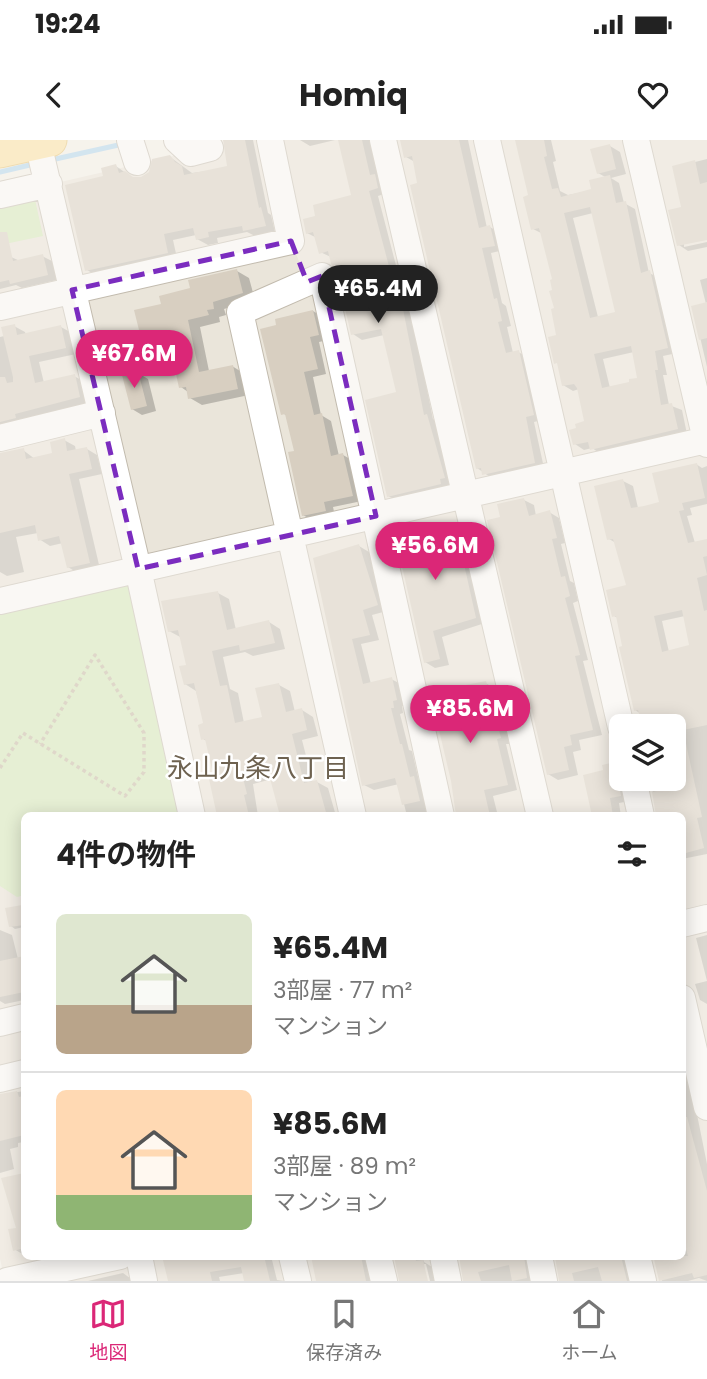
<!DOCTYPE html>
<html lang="ja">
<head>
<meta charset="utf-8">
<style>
	body { margin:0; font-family:Poppins,"Noto Sans JP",sans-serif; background:#f6f6f6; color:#222; height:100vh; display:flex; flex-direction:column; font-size:26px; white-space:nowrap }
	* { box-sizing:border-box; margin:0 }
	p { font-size:23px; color:#767676 }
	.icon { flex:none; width:38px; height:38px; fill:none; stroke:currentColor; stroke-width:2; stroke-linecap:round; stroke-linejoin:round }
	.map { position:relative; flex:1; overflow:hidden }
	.side { position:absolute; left:21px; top:672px; width:665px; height:448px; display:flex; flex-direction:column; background:#fff; border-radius:10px; box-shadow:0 4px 18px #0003 }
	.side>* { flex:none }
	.tools { position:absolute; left:609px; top:574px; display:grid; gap:14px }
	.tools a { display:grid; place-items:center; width:77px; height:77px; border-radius:10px; background:#fff; box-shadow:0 4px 18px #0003; font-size:35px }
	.price { position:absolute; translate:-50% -60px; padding:0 16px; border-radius:24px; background:#db2777; color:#fff; font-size:23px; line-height:46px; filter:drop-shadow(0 2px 4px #0008) }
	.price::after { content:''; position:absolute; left:50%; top:42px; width:21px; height:16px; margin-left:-10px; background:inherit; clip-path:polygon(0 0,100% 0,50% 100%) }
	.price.selected { background:#222; color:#fff }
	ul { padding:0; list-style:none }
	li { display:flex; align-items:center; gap:21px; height:175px; padding:0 35px }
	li+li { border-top:2px solid #e0e0e0 }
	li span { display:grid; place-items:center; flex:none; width:196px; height:140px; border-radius:10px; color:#555 }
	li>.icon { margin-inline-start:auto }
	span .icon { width:84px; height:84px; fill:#fffc; stroke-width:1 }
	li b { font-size:30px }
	h2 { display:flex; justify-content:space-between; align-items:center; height:84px; padding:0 35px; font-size:30px }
	.status { display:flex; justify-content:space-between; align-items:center; height:49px; padding:0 35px; background:#fff; direction:ltr }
	.status svg { height:19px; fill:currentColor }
	header { display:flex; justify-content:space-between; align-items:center; height:91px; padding:0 35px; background:#fff; font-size:32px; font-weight:700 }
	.tabs { display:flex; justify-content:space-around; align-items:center; height:98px; border-top:2px solid #e0e0e0; background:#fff; font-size:19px; color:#767676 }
	.tabs a { display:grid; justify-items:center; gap:4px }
	.tabs .selected { color:#db2777 }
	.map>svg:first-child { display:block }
</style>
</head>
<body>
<div class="status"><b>19:24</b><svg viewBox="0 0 49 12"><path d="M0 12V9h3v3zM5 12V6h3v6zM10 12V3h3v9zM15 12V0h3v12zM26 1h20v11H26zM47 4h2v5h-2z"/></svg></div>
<header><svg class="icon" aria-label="back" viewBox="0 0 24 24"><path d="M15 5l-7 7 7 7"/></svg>Homiq<svg class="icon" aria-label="heart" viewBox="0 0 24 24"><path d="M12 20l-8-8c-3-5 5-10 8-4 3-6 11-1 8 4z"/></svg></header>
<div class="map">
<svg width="707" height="1141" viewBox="0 0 707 1141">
	<rect width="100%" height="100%" fill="#f6f3ec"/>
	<path fill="#eae5da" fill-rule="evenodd" d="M242,0H707V1141H5L0,1119V56ZM621,586H674V639H621ZM24,676H682V1116H24Z"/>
	<path fill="#d2eab5" d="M34,55L43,96L0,105V62Z
		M138,429L192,675L24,676V755L17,757L0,746V461Z"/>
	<path fill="#0003" fill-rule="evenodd" d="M225,0H253L268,73L271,75L275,92L255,96L247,92L217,98L218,103L208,105L197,99L196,95L173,100L177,118L97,136L87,130L106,37L116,26L134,39H142L170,17L192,33L229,28Z
		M300,0H335L310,6Z
		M340,0H371L378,38L384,41L387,53L378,56L399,137L404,140L409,161L433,279L437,281L454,342L449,344L450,349L398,361L388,356L398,253L384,195L362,200L353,194L339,132L331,117L320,112L317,98L307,93L318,77L353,57Z
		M401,0H468L487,88L490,87L500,93L504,110L491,113L502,163L506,166L511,186L507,187L513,213L518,212L528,217L542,280L534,282L544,328L493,339L477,328L415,22L406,17Z
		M517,0H551L556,21L553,22L560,51L568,55L593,50L607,38L598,33L610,6L620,12L626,34L611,38L619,43L624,63L635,69L649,133L660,138L677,213L663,216L667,235H663L669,265L682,270L687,294L601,314L592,308L584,310L575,304L586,283L579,249L573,251L563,245L559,224L556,222L558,197L554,140L541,93L533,89L530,57ZM593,73L617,173L598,177L573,78ZM634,212L639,239L631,244L610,248L603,219Z
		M707,19V98L684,103V107L707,102V107L688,111L679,105L683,68L675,27Z
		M42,116L52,121L57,140L22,148L16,145L0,149V119L11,117L20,121Z
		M237,131L249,138L255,160L224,169L226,175L219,177L220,182L200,187L209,231L232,226L245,234L249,255L202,265L190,258L188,252L181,247L171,200L155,204L142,197L163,165L192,150Z
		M707,138V227L693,167L706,164L700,140Z
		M313,171L323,177L328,200L319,202L326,234L313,237L321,275L331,281L339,316L343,315L352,320L362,361L333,367L335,376L313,381L303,375L296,312L288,276L282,273L279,186Z
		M14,186L25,192L26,195L61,187L72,193L76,214L39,222L44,243L74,236L85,242L90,263L0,292V197L4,196Z
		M123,192L133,197L137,216L116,221L106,215Z
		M138,233L148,239L156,271L142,275L132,269Z
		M64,300L75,306L76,311L87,309L97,315L102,334L79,339L100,429L79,434L68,427L63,403L50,406L39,399L38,393L16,397L24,432L7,436L0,432V314L23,310L35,319L54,314Z
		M696,324L702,328L707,326V364L690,368L692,375L687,376L695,403L707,401V714L682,719V676H658L650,639H674V586H645L641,574L635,570L618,478L614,476L628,447L616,403L609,399L623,341L633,346L638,368L661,363ZM685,476L691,507L669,512L662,481Z
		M524,360L534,365L536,376L549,372L559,378L565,403L561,404L570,441L574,443L578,461L573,463L588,520L583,521L602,595L579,600L581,610L573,612L578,635L558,640L548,634L502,379Z
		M455,386L465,391L485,483L442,497L449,525L435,528L425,522L421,387L430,391Z
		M359,406L369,412L387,471L372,475L379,500L361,504L371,544L391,539L401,544L406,565L402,566L403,573L400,574L409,610L412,611L419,641L424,643L433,676H407L399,644L374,650L364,645L315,420Z
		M218,453L229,459L236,490L269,482L280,489L285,509L253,516L245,512L223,517L230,549L238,553L244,583L264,579L279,545L290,551L295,572L302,570L313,577L318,596L302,600L313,643L317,642L328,648L336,676H282L272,639L253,644L258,676H216L219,675L216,639L207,601L203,599L205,585L196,551L185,544L188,526L182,498L169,491Z
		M485,543L495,548L510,604H506L517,650L493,656L498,676H459Z
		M615,624L621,628V639L630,661L619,663L621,676H590L594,675L605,632Z
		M21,767L24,769V787L15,789L11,786Z
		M0,790L12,795L18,819L24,818V860L5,864L0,861Z
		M707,795V864L700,860L695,844L707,841L696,798Z
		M682,900L707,1024V1141L699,1138L688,1141H662L655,1116H682Z
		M24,951V1002L18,1003V1007L10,1009L14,1029L0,1033V955Z
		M24,1035V1115L14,1109L18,1089L3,1039Z
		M168,1116H271L277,1140L284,1141H246L244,1133L219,1137L220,1141H170Z
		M312,1116H368L374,1141H318Z
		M395,1116H422L424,1122L432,1127L435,1141H430L426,1124H422L426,1141H401Z
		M461,1116H528L537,1141H465Z
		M557,1116H622L630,1121L635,1141H560Z
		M123,1133L134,1141H88Z"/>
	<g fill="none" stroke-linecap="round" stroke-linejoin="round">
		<path stroke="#a9d4f2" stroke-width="5" d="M51,20L123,4
			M0,32L34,24"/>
	</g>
	<path fill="#d8cfc1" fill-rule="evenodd" d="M223,0H245L259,68L261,67L266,86L243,91L242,86L208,92L209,97L196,100L193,88L164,94L168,113L85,131L65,45L103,36L101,28L116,24L119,33L125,31L133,37H141L149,32L152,19L170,15L175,22L182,26L184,35L227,26Z
		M338,0H362L370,35L375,34L378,48L369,51L391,134L394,133L400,154L424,275L427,274L445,338L440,339L441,344L387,357L365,260L396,252L381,189L351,195L337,132L331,124L328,111L319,114L313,92L306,94L303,79L315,76L313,65L351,55Z
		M400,0H459L479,88L490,85L495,106L482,108L494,159L497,158L502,181L498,182L506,213L519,210L534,275L526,277L535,323L482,335L481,328L476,329L410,45L417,43L412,16L404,18Z
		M515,0H544L547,16L544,17L552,49L558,48L561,57L591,49L589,40L610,35L616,63L626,61L641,133L650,130L668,208L655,211L658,230H655L661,265L672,263L678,289L590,310L588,302L573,305L569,290L576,288L575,284L584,281L577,248L574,244L562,246L557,223L554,224L548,197L556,195L551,169L554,168L549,151L552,150L550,140L552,139L539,88L531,90L523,57L528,55ZM590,67L615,172L590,178L564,73ZM631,206L637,238L629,239V242L602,248L594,214Z
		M610,4L616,29L597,34L590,9Z
		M695,20L700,44L707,42V100L677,106L668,70L681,67L672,26Z
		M0,92H7L13,121L43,114L48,135L10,144L9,140L0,142Z
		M237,129L243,153L213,162L214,169L207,170L209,175L188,180L199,232L233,225L238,249L188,259L186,247L179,248L167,192L141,198L134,170L161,164L159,156L190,148L188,140Z
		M707,162V198L699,200L691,166Z
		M313,170L319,195L310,197L318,229L304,232L314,275L322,273L331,316L343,313L353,356L324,362L326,371L302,376L288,312L294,311L285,274L281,275L260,189L276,185L275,179Z
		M15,184L17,195L61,185L66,208L29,216L35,243L75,234L80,257L15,274L16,278L0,282V237H5L7,243L13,242V237L1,187Z
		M123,190L128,211L104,216L99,195Z
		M138,231L147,266L131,270L122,235Z
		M65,298L67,311L87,307L92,329L69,334L90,423L67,428L59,396L38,401L35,385L0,393V313L24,308L26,319L52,313L50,302Z
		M697,323L705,358L682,363L684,370L679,371L688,403L707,399V416L703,417L707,435L697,438L704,471L707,470V585L683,590L702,677L697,678L704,708L682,714V676H656L652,652L671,648L669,639H674V586H643L638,570L634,571L619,507L622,506L616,476L612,477L606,450L626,445L613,399L607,400L594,346L623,339L631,368L644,366L659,362L652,333ZM682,470L689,505L662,512L654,476Z
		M524,358L529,376L550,370L557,398L552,399L561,437L565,436L570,456L565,458L580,515L575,516L593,590L570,595L572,605L564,607L569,630L547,635L487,380L500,377L497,364Z
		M455,384L476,478L433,491L440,519L424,523L394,391L422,385L423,391Z
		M359,404L378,465L363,470L370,495L352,499L363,544L392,537L397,560L393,561L394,568H391L400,604H402L410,637L414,636L420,661L402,665L395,638L362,646L313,418Z
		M218,451L227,490L269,480L275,503L240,511L239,505L212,511L220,546L227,545L235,583L262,577L255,548L279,543L286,572L302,568L307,590L292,594L304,643L317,640L327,676H280L268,631L243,638L247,654L244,655L249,676H217L209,639L214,638L205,599L201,600L198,585L203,583L194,543L184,545L179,526L186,525L178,490L168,492L161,461Z
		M486,541L501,598L497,599L508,645L484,650L490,676H456L451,641L430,552Z
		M615,622L621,656L610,658L613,676H592L583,635L603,630L602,625Z
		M22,765L24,785L9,787L5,768Z
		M24,816V852L0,857V821Z
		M17,951L19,957L24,956V995L0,1001V954Z
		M682,977H687L707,1051V1135L694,1138L692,1133L659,1141L654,1119L666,1116H688L682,1095Z
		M24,1033V1108L13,1111L8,1089L16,1088L1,1038Z
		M162,1116H264L270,1141H244L241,1127L210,1132L212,1141H168Z
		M311,1116H335L336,1119L361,1116L366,1141H316Z
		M394,1116H415L416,1121L423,1120L428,1141H399Z
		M459,1116H524L527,1138L512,1141L509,1125L478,1132L481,1141H463Z
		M621,1116L627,1141H602L598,1127L572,1133L574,1141H559L555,1117Z"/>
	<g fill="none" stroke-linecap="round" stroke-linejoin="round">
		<defs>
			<path id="minor" d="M130,0L137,22
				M177,0L191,13L210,8
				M383,0L540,676
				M487,0L621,587
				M636,0L707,304
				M38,3L138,429L192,676
				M0,55L49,44
				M0,167L291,101L270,0
				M0,298L102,273
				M0,461L707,300
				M633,639L641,676
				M353,676L240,172L322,136L441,676
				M682,784L707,778
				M682,858L707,967
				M0,883L24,877
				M0,939L24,933
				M139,1116L144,1141
				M292,1116L298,1141
				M378,1116L384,1141
				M443,1116L448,1141
				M539,1116L544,1141
				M637,1116L643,1141
				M7,1141L120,1116"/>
			<path id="major" d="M0,11L50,0"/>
		</defs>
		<use href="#minor" stroke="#c2bbae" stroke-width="28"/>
		<use href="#major" stroke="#e6c16a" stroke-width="35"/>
		<path stroke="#c4b79f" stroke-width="3.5" stroke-dasharray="3.5 3.5" stroke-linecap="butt" d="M0,628L23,593L125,656L144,632V593L95,515L40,604"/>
		<use href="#minor" stroke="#fff" stroke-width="26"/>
		<use href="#major" stroke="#ffe39c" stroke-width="33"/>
	</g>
	<path d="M0 0H707V1141H0ZM291,101L307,142L322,136L376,376L138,429L72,150Z" fill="#f6f3ec" fill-opacity=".55" fill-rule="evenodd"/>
	<path fill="none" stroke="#7b2cbf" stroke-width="5" stroke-dasharray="14 9" stroke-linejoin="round" d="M291,101L307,142L322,136L376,376L138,429L72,150Z"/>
	<g text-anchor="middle" stroke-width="5" stroke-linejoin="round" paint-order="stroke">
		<g font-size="26" fill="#6e6250" stroke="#fff">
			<text x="258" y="637">永山九条八丁目</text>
		</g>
	</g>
</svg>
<div class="tools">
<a><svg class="icon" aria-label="layers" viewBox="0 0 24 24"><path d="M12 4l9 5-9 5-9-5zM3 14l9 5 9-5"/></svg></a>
</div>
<b class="price selected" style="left:378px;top:185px">¥65.4M</b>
<b class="price" style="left:134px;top:250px">¥67.6M</b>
<b class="price" style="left:435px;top:442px">¥56.6M</b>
<b class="price" style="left:470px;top:605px">¥85.6M</b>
<section class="side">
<h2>4件の物件<svg class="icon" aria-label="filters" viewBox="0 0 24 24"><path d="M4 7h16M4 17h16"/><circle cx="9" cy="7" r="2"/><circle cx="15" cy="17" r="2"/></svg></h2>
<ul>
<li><span style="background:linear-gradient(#dfe7d0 65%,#b9a48a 0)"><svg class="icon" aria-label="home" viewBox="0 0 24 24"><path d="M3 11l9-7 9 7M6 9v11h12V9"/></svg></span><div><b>¥65.4M</b><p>3部屋 · 77 m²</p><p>マンション</p></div></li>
<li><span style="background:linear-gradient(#ffd9b3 75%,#8fb573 0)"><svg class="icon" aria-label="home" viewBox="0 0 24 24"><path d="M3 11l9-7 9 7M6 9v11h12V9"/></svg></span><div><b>¥85.6M</b><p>3部屋 · 89 m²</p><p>マンション</p></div></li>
</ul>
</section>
</div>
<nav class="tabs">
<a class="selected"><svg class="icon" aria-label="map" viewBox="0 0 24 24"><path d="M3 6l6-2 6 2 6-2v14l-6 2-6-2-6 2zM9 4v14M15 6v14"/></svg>地図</a>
<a><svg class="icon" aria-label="saved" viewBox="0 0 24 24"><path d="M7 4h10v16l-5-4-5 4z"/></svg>保存済み</a>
<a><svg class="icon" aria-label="home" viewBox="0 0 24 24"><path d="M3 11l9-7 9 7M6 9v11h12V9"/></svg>ホーム</a>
</nav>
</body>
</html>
